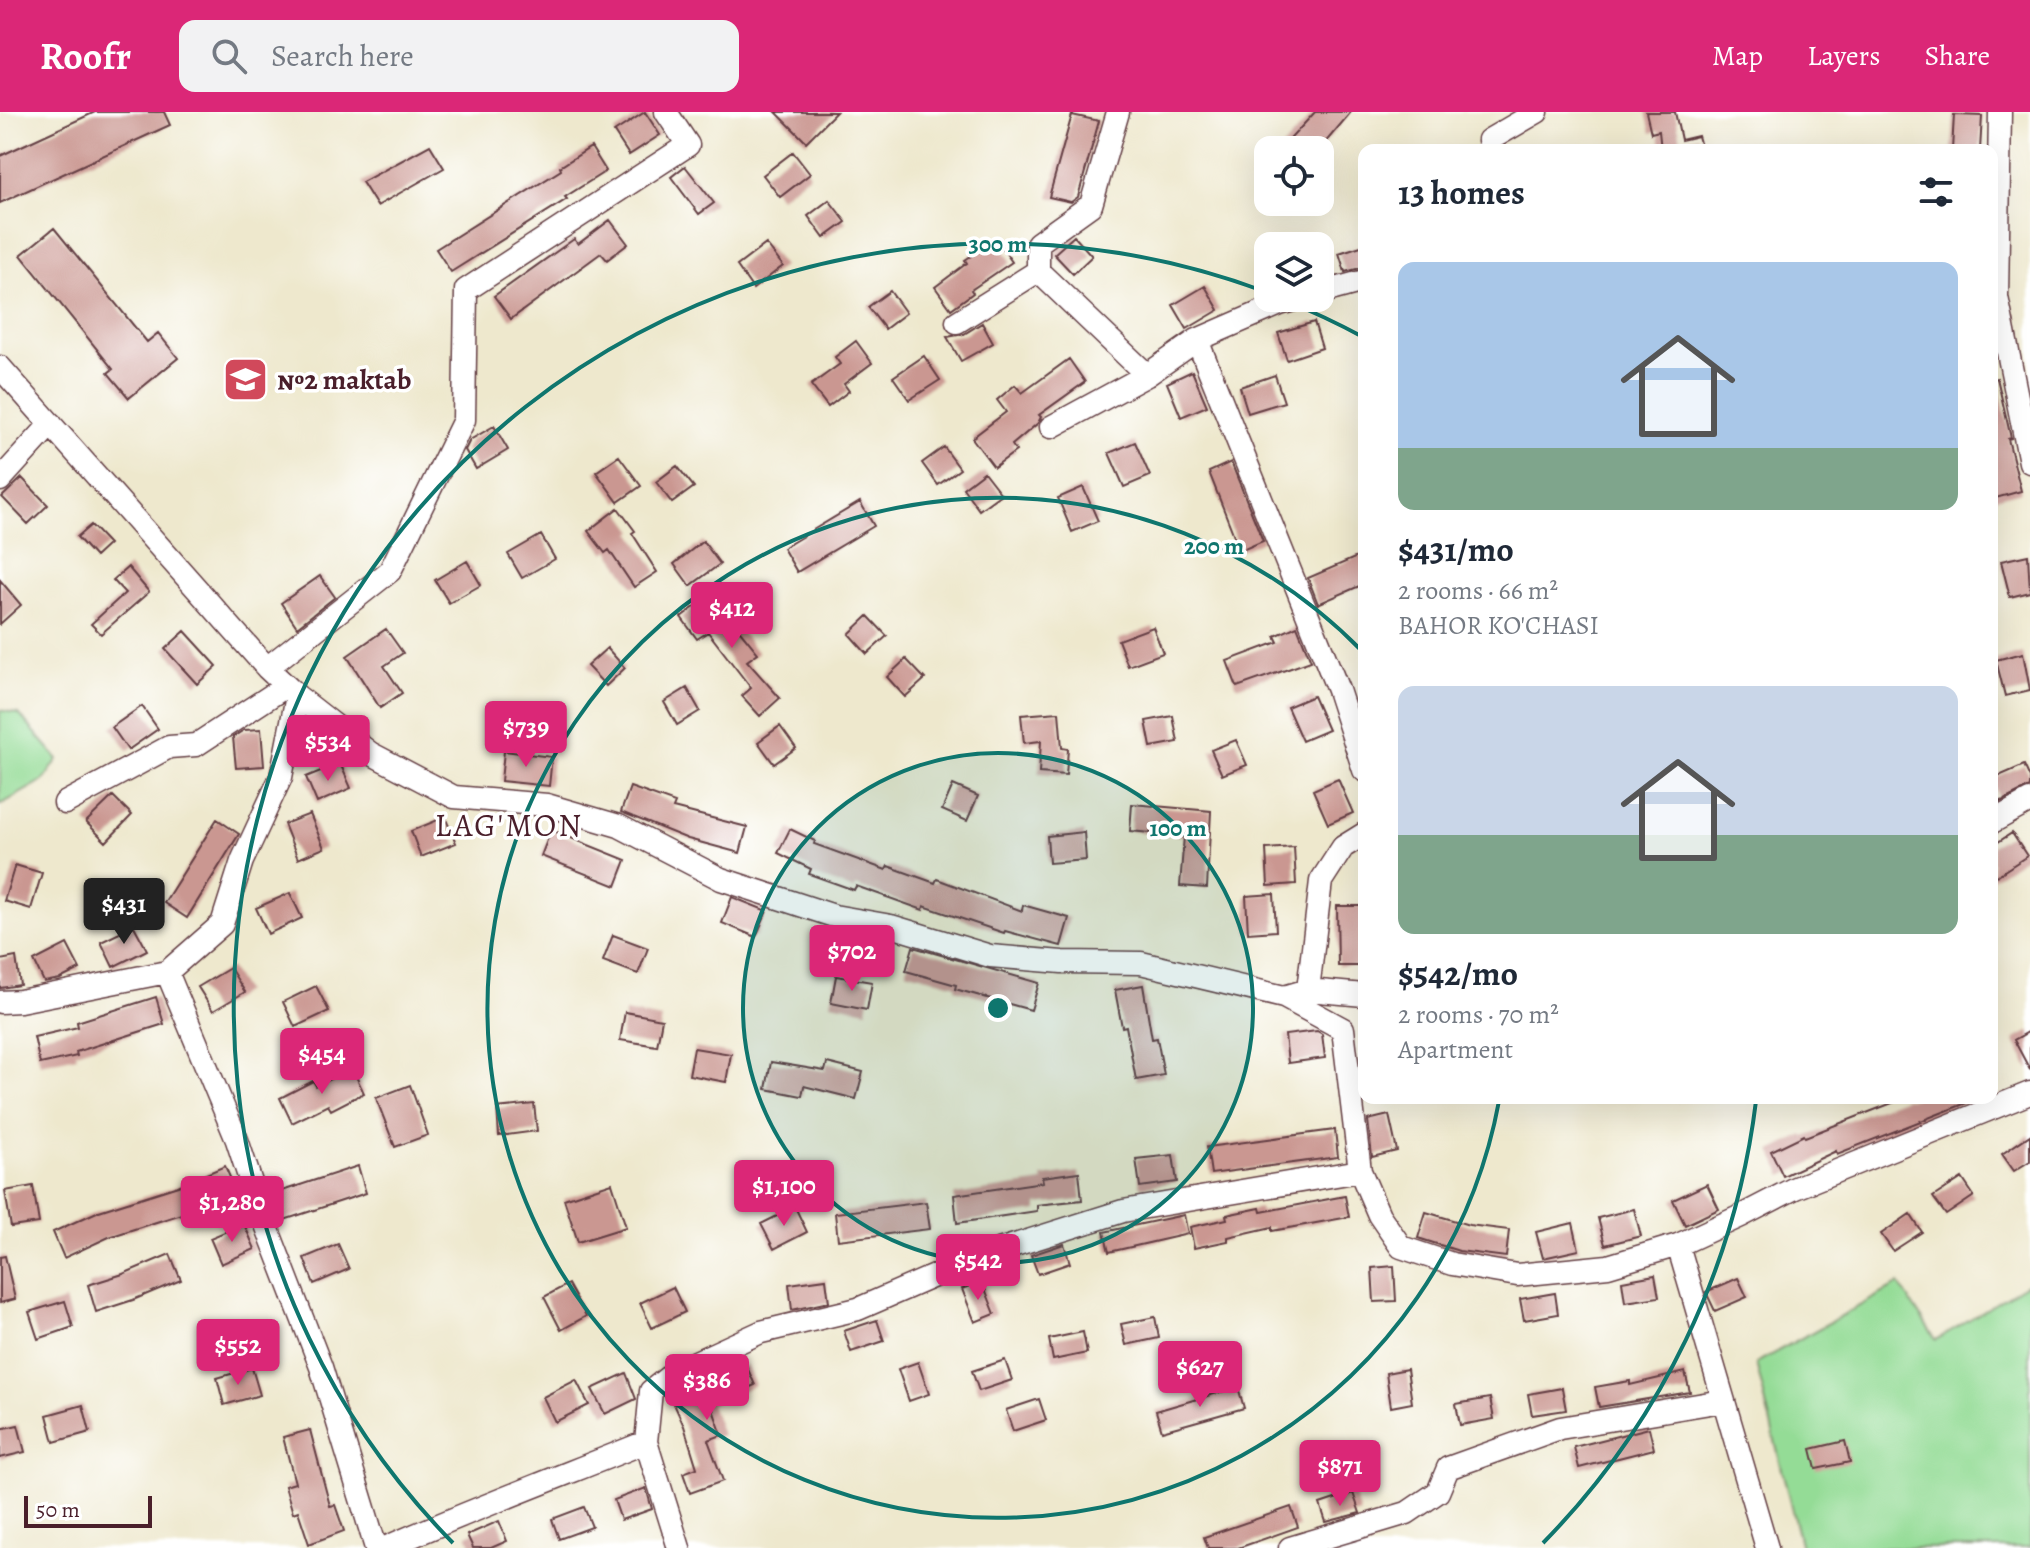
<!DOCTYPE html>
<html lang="en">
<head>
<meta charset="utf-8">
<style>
	body { margin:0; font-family:Alegreya,serif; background:#f2f2f3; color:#1f2937; height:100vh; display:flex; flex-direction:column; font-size:30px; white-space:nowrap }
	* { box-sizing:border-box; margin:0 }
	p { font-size:26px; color:#747a83 }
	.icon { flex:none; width:44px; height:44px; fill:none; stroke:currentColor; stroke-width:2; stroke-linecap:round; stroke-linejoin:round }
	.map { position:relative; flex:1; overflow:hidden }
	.side { position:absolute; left:1358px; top:32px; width:640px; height:960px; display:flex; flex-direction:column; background:#fff; border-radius:16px; box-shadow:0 8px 32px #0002 }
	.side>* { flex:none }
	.controls { position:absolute; left:1254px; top:24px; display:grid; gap:16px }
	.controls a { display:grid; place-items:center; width:80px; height:80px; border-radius:16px; background:#fff; box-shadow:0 8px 32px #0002; font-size:40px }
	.scale { position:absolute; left:24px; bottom:20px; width:128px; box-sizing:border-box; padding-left:8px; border:4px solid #4a1f2b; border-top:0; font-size:22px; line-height:28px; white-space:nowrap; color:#4a1f2b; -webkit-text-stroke:6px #fff; paint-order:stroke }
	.price { position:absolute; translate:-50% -68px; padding:0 18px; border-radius:8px; background:#db2777; color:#fff; font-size:26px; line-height:52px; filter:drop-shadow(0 2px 4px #0008) }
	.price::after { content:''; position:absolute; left:50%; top:48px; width:24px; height:18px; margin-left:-12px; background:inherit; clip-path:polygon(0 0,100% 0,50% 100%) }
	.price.on { background:#222; color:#fff }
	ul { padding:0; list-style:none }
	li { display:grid; align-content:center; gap:16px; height:424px; padding:0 40px }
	li span { display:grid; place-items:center; height:248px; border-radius:16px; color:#555 }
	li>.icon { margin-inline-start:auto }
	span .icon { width:144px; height:144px; fill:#fffc; stroke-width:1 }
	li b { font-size:34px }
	h2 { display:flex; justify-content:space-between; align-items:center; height:96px; padding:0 40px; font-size:34px }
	header { display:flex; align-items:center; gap:48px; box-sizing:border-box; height:112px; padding:0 40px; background:#db2777; color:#fff }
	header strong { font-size:38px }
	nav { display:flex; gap:44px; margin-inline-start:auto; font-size:28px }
	.search { width:560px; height:72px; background:#f2f2f3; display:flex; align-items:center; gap:20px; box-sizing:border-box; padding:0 28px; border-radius:16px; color:#747a83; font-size:30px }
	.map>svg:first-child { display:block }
</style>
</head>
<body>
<header>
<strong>Roofr</strong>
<div class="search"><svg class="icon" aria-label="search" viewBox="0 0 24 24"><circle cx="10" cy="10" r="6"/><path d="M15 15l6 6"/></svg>Search here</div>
<nav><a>Map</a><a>Layers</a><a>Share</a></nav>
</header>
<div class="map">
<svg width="2030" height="1436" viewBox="0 0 2030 1436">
	<rect width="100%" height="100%" fill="#fff"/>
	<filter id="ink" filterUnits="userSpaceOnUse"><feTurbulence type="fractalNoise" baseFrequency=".0125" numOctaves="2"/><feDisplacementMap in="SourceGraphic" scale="16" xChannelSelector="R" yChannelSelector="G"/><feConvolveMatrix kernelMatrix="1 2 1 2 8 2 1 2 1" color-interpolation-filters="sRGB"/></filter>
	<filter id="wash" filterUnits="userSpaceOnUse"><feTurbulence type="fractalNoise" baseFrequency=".006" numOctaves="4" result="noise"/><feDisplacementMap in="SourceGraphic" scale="32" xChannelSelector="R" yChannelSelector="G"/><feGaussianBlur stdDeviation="1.8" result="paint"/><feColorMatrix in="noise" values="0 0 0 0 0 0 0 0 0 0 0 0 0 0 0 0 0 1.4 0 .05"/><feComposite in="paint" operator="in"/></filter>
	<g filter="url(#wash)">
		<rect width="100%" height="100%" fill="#eee8cd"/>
		<path fill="#94dc96" stroke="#6f7e60" stroke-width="2" d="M0,598L19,602L58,647L44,668L0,693Z
			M2030,1170V1436H1801L1756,1251L1899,1172L1936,1228Z"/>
		<g id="blocks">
			<path fill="#ca9791" d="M95,0H164L170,13L0,91V44Z
				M645,0L660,23L629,43L614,20Z
				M776,0H836L806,30Z
				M1315,0H1351L1319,38H1280Z
				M1646,0H1675L1681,28L1698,24L1702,38H1661L1659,19L1651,21Z
				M1072,3L1099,9L1078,85L1071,90L1049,85Z
				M1954,3L1982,4L1980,38H1952Z
				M430,33L444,56L377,94L362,70Z
				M591,35L606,59L565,85L567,87L451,160L436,137L561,58L560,55Z
				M793,40L810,62L780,85L763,63Z
				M685,54L714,91L699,102L671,65Z
				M829,88L846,110L824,126L808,104Z
				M610,108L628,132L607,148L601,141L511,207L494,184L574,127L578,132Z
				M54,116L147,230L158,221L178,246L129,286L108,261L113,257L21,143Z
				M1074,124L1092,144L1073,162L1054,142Z
				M996,127L1012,150L971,178L973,181L951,197L935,175L967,151L965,148Z
				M766,132L783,154L753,177L737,154Z
				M1364,133V155L1345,160L1339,141Z
				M1205,174L1219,198L1187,217L1173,193Z
				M890,179L906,201L885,217L868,195Z
				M1314,210L1322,236L1287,248L1278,221Z
				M982,211L993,231L961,249L947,225L964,222Z
				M856,229L872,251L844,272L849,279L828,295L811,273L840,252L835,245Z
				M924,244L940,268L909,288L893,265Z
				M1069,247L1085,270L1039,303L1041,305L1038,311L1012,333L1016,339L994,355L972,326L1006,300L997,288L1015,273L1022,281Z
				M1192,259L1207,294L1181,305L1167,271Z
				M1275,263L1284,290L1248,301L1240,275Z
				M1997,266L2011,326L2008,327L2021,379L1992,387V267Z
				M494,314L508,338L476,357L465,338L470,328Z
				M1135,330L1150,364L1124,375L1109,341Z
				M944,335L960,357L938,373L922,351Z
				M619,344L641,374L618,390L596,360Z
				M1231,350L1263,429L1240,439L1209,360Z
				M677,354L694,375L672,391L656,370Z
				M984,360L1001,382L979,398L963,376Z
				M22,366L48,393L28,412L2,385Z
				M1083,375L1098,409L1072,420L1058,386Z
				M860,390L874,414L797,460L783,436Z
				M618,396L635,419L632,421L657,460L634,475L609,438L605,441L588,419Z
				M91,413L109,432L95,445L77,425Z
				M541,423L555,447L522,466L508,442Z
				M703,429L720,452L690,474L674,452Z
				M1364,442V472L1318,492L1308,466Z
				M2028,443L2030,480L2010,485L2001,449Z
				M467,449L481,473L449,491L435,468Z
				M128,455L149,480L101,522L91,512L125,481L113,468Z
				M320,464L335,485L297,515L281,491Z
				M0,468L21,493L0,512Z
				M711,483L758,541L747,549L780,586L760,604L742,584L751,576L708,520L697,527L681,505Z
				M868,504L887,524L867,542L849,522Z
				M1297,514L1311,549L1237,575L1227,549L1278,530L1275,524Z
				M1153,515L1163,541L1128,554L1118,528Z
				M386,517L403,541L384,554L402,581L380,596L347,544Z
				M185,519L217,554L197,572L165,537Z
				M607,536L625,556L606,574L587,554Z
				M2023,541L2030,578L2005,584L1996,548Z
				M906,547L925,567L905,585L887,565Z
				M687,576L700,599L677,613L664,590Z
				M1313,584L1328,618L1302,629L1287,595Z
				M142,594L158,617L128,638L112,615Z
				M1059,600L1062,636L1068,637L1066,663L1039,661L1041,629L1024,631L1021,603Z
				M1173,604L1178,630L1151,635L1146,609Z
				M780,614L796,636L774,652L758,630Z
				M261,617L264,654L236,656L233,625L244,618Z
				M1236,628L1247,653L1222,663L1211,638Z
				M504,639L552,645L549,674L501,669Z
				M340,651L351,676L317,691L306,665Z
				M2024,653L2030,666V675L2000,690L1992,667Z
				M1338,667L1353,701L1328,712L1313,678Z
				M953,673L978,684L967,709L942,698Z
				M630,675L675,691L673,696L747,715L740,741L688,727L621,700Z
				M113,684L132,703L106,730L86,710Z
				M1132,692L1211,699L1207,776L1180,774L1184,724L1130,719Z
				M310,702L324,736L298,747L284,712Z
				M445,705L456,731L421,745L411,719Z
				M217,707L239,722L187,806L164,791Z
				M790,717L815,729L814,732L886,758L888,754L935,771L937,767L1022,799L1023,793L1069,806L1061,834L1005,819L1004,821L924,794L923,798L856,774L854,778L809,762L811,757L778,741Z
				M551,718L626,748L616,774L541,744Z
				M1084,720L1086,748L1049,751L1047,724Z
				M2012,721L2027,744L1992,767V734Z
				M1294,735L1296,772L1268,774L1266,737Z
				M15,753L42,761L31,797L4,789Z
				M290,781L302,806L268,822L256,796Z
				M1274,782L1276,819L1248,821L1246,784Z
				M732,785L767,799L756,825L722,811Z
				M1337,794H1363L1364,854H1338Z
				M134,814L147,838L113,855L101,830Z
				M613,823L648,836L638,862L603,849Z
				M67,832L80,857L60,867L44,870L34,849Z
				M913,835L1039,871L1031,898L955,877L956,873L906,859Z
				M16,845L20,873L0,876V848Z
				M230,856L245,880L213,899L198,875Z
				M836,864L872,870L867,898L831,891Z
				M1143,873L1152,927L1157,926L1164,963L1136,968L1126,914L1122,915L1115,878Z
				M316,874L329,899L295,915L283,890Z
				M156,885L164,912L76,940L77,944L40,952L34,925L78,915L77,910Z
				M625,900L662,907L657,934L620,928Z
				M1317,919L1322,922L1325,946L1288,951L1285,923Z
				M2030,919V958L2014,928Z
				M694,936L731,942L726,970L689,963Z
				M771,950L825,959L827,951L863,960L856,987L804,974L802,984L766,977Z
				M352,956L364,981L331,998L328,993L292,1011L280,986L313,969L316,974Z
				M410,973L428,1023L395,1035L376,986Z
				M1905,986H1979L1837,1042L1836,1039L1783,1064L1771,1039L1804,1023L1805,1025Z
				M534,992L537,1019L499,1024L497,996Z
				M1389,1003L1397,1039L1372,1045L1368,1008Z
				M1335,1018L1338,1045L1211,1062L1207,1035Z
				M2030,1023V1049L2014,1059L2002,1042Z
				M1173,1043L1177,1070L1140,1075L1136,1047Z
				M225,1054L236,1079L191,1099L109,1125L64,1146L53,1120L99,1099L178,1074Z
				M358,1054L366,1081L281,1109L273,1082Z
				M1079,1060L1082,1088L1037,1093V1099L957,1111L954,1083L1043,1070L1042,1065Z
				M1962,1066L1974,1084L1946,1103L1933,1085Z
				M612,1071L626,1115L578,1130L564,1087Z
				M1707,1072L1719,1097L1685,1113L1673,1088Z
				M33,1074L39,1111L11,1115L5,1079Z
				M1345,1084L1349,1105L1272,1119V1115L1228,1125V1129L1194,1136L1190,1115L1227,1107L1226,1103L1260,1096L1261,1100Z
				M926,1090L930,1117L838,1128L835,1101Z
				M795,1095L807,1120L774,1137L761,1112Z
				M1634,1097L1641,1124L1605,1133L1598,1106Z
				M1426,1100L1469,1113L1509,1118L1506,1145L1459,1139L1418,1126Z
				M1910,1102L1922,1120L1893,1139L1881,1122Z
				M1184,1103L1188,1122L1109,1140L1104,1120Z
				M1573,1111L1579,1138L1543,1146L1536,1120Z
				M244,1112L255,1137L221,1152L210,1126Z
				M338,1132L349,1157L314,1172L304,1146Z
				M1064,1132L1070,1151L1038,1162L1031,1143Z
				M170,1142L181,1168L133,1188L96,1200L88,1173L123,1162Z
				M5,1144L15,1187L0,1191V1145Z
				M1394,1154L1396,1189L1374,1190L1372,1156Z
				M1655,1163L1659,1185L1625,1190L1622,1169Z
				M1738,1166L1747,1185L1715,1199L1706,1180Z
				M826,1167L829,1190L792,1198L789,1172Z
				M982,1169L995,1202L975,1210L962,1177Z
				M568,1172L586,1204L561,1218L544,1185Z
				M673,1175L685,1200L652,1216L640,1191Z
				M1555,1181L1558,1202L1524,1208L1520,1187Z
				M65,1189L73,1215L38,1227L29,1200Z
				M1155,1205L1159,1226L1126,1233L1121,1212Z
				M877,1208L884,1229L851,1240L844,1219Z
				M1083,1220L1087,1241L1053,1248L1049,1227Z
				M1005,1248L1012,1268L979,1279L972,1259Z
				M918,1250L929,1282L909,1289L898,1257Z
				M746,1253L755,1273L711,1292L722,1323L708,1328L723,1369L690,1381L683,1361L697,1356L684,1314L670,1283Z
				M252,1256L260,1283L224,1293L217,1266Z
				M1407,1257L1412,1291L1391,1295L1386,1261Z
				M1685,1260L1690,1280L1599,1295L1595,1275L1630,1269V1273Z
				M626,1261L636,1287L605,1302L592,1277Z
				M576,1268L589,1293L555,1310L543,1285Z
				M1238,1275L1244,1296L1162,1319L1156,1299Z
				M1562,1276L1566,1298L1532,1303L1528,1282Z
				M1490,1286L1494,1307L1460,1313L1456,1292Z
				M1039,1287L1046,1308L1013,1319L1006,1298Z
				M83,1293L90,1320L54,1330L47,1303Z
				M18,1313L25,1340L0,1346V1317Z
				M1649,1316L1654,1337L1579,1356L1574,1335Z
				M310,1318L330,1394L335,1393L344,1419L309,1432L298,1399L293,1401L285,1374L295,1371L283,1325Z
				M1845,1329L1850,1350L1816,1357L1811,1337Z
				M646,1376L652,1397L621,1408L614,1388Z
				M1353,1381L1360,1401L1326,1410L1320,1392Z
				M584,1395L592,1415L559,1427L552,1407Z
				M1291,1395L1298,1415L1238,1436H1208L1204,1425Z
				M499,1409L507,1429L491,1436H473L467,1423Z"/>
		</g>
	</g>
	<g filter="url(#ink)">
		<use href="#blocks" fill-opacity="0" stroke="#633d43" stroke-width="2"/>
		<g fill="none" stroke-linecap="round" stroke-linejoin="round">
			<defs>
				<path id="minor" d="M2000,0L1997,185L2030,350
					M1491,38L1489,28L1537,0
					M1038,159L1147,263
					M1320,181L1364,169
					M957,210L1038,159V131L1091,93L1118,0
					M1197,228L1338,578L1364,658
					M0,255L267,556L297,584L370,641L454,685L547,693L619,714L721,767L834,804L891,814L990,844L1062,850L1141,851L1284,885L1308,878L1364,883
					M1051,315L1147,263L1197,228L1280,192L1301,186
					M0,368L51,312
					M267,556L390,459L464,308L466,178L688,33L666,0
					M65,691L169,635L196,633L286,574
					M1992,710L2030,689
					M167,860L237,1028L258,1092L321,1255L376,1436
					M167,860L222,812L242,749L281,665L297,584
					M1308,878L1321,769L1343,735L1364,722
					M1284,885L1343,917L1360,1059L1379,1103L1401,1135L1452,1152L1517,1163L1608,1154L1678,1133L1741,1104L1795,1076L2030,981
					M0,890L20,889L167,860
					M1678,1133L1767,1436
					M646,1330L679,1436
					M385,1436C471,1398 559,1365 646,1330L651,1279L676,1259L761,1220L858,1197L980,1144L1123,1099L1360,1059
					M1290,1436L1407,1401L1438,1380L1448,1356L1560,1316L1722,1289"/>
			</defs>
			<use href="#minor" stroke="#633d43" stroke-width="25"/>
			<use href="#minor" stroke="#fff" stroke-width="22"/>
		</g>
	</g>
	<circle cx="998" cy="896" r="255" fill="#0f766e" fill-opacity=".12"/>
	<g fill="none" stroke="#0f766e" stroke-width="4">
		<circle cx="998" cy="896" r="255"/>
		<path d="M1499 989A510 510 0 1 1 1362 539"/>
		<path d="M1756 989A764 764 0 0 1 1543 1431M453 1431A764 764 0 0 1 1266 180M1284 188A764 764 0 0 1 1363 225"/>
	</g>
	<defs>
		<symbol id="school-square" viewBox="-11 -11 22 22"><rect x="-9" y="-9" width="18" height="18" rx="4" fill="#d1495b" stroke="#fff"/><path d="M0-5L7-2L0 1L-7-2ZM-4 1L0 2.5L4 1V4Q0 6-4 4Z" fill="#fff"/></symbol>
	</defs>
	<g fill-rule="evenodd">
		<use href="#school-square" x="220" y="242" width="51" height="51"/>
	</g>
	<g text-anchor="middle" stroke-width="7" stroke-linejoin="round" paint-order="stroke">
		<g font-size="28" font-weight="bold" fill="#4a1f2b" stroke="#fff" text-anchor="start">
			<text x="277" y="277">№2 maktab</text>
		</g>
		<g font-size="32" letter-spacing="2" fill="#4a1f2b" stroke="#fff">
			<text x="509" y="724">LAG'MON</text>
		</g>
	</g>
	<circle cx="998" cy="896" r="12" fill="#0f766e" stroke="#fff" stroke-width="4"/>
	<g font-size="24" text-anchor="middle" font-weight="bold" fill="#0f766e" stroke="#fff" stroke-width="7" stroke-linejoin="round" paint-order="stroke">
		<text x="998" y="140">300 m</text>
		<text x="1214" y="442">200 m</text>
		<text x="1178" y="724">100 m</text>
	</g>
</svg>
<div class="controls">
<a><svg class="icon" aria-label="locate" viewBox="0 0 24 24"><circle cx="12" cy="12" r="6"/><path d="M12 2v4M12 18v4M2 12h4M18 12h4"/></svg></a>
<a><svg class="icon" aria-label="layers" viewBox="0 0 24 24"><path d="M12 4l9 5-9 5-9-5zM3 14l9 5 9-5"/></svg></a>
</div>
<div class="scale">50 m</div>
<b class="price" style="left:732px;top:538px">$412</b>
<b class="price" style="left:526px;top:657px">$739</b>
<b class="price" style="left:328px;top:671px">$534</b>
<b class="price on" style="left:124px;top:834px">$431</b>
<b class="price" style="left:852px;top:881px">$702</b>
<b class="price" style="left:322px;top:984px">$454</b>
<b class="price" style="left:784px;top:1116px">$1,100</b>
<b class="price" style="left:232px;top:1132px">$1,280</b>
<b class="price" style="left:978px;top:1190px">$542</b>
<b class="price" style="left:238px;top:1275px">$552</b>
<b class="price" style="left:1200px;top:1297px">$627</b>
<b class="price" style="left:707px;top:1310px">$386</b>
<b class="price" style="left:1340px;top:1396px">$871</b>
<section class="side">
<h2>13 homes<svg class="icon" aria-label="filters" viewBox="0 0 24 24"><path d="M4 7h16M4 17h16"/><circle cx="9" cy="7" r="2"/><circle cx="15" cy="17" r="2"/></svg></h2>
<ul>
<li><span style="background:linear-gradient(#a9c7e8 75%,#7fa58c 0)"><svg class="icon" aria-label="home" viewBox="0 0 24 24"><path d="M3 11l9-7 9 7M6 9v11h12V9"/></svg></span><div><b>$431/mo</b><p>2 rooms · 66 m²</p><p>BAHOR KO'CHASI</p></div></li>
<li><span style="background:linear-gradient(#c9d6e8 60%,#7fa58c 0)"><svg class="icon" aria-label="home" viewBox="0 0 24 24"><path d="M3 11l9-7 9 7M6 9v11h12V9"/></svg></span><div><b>$542/mo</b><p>2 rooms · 70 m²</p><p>Apartment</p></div></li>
</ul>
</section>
</div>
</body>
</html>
